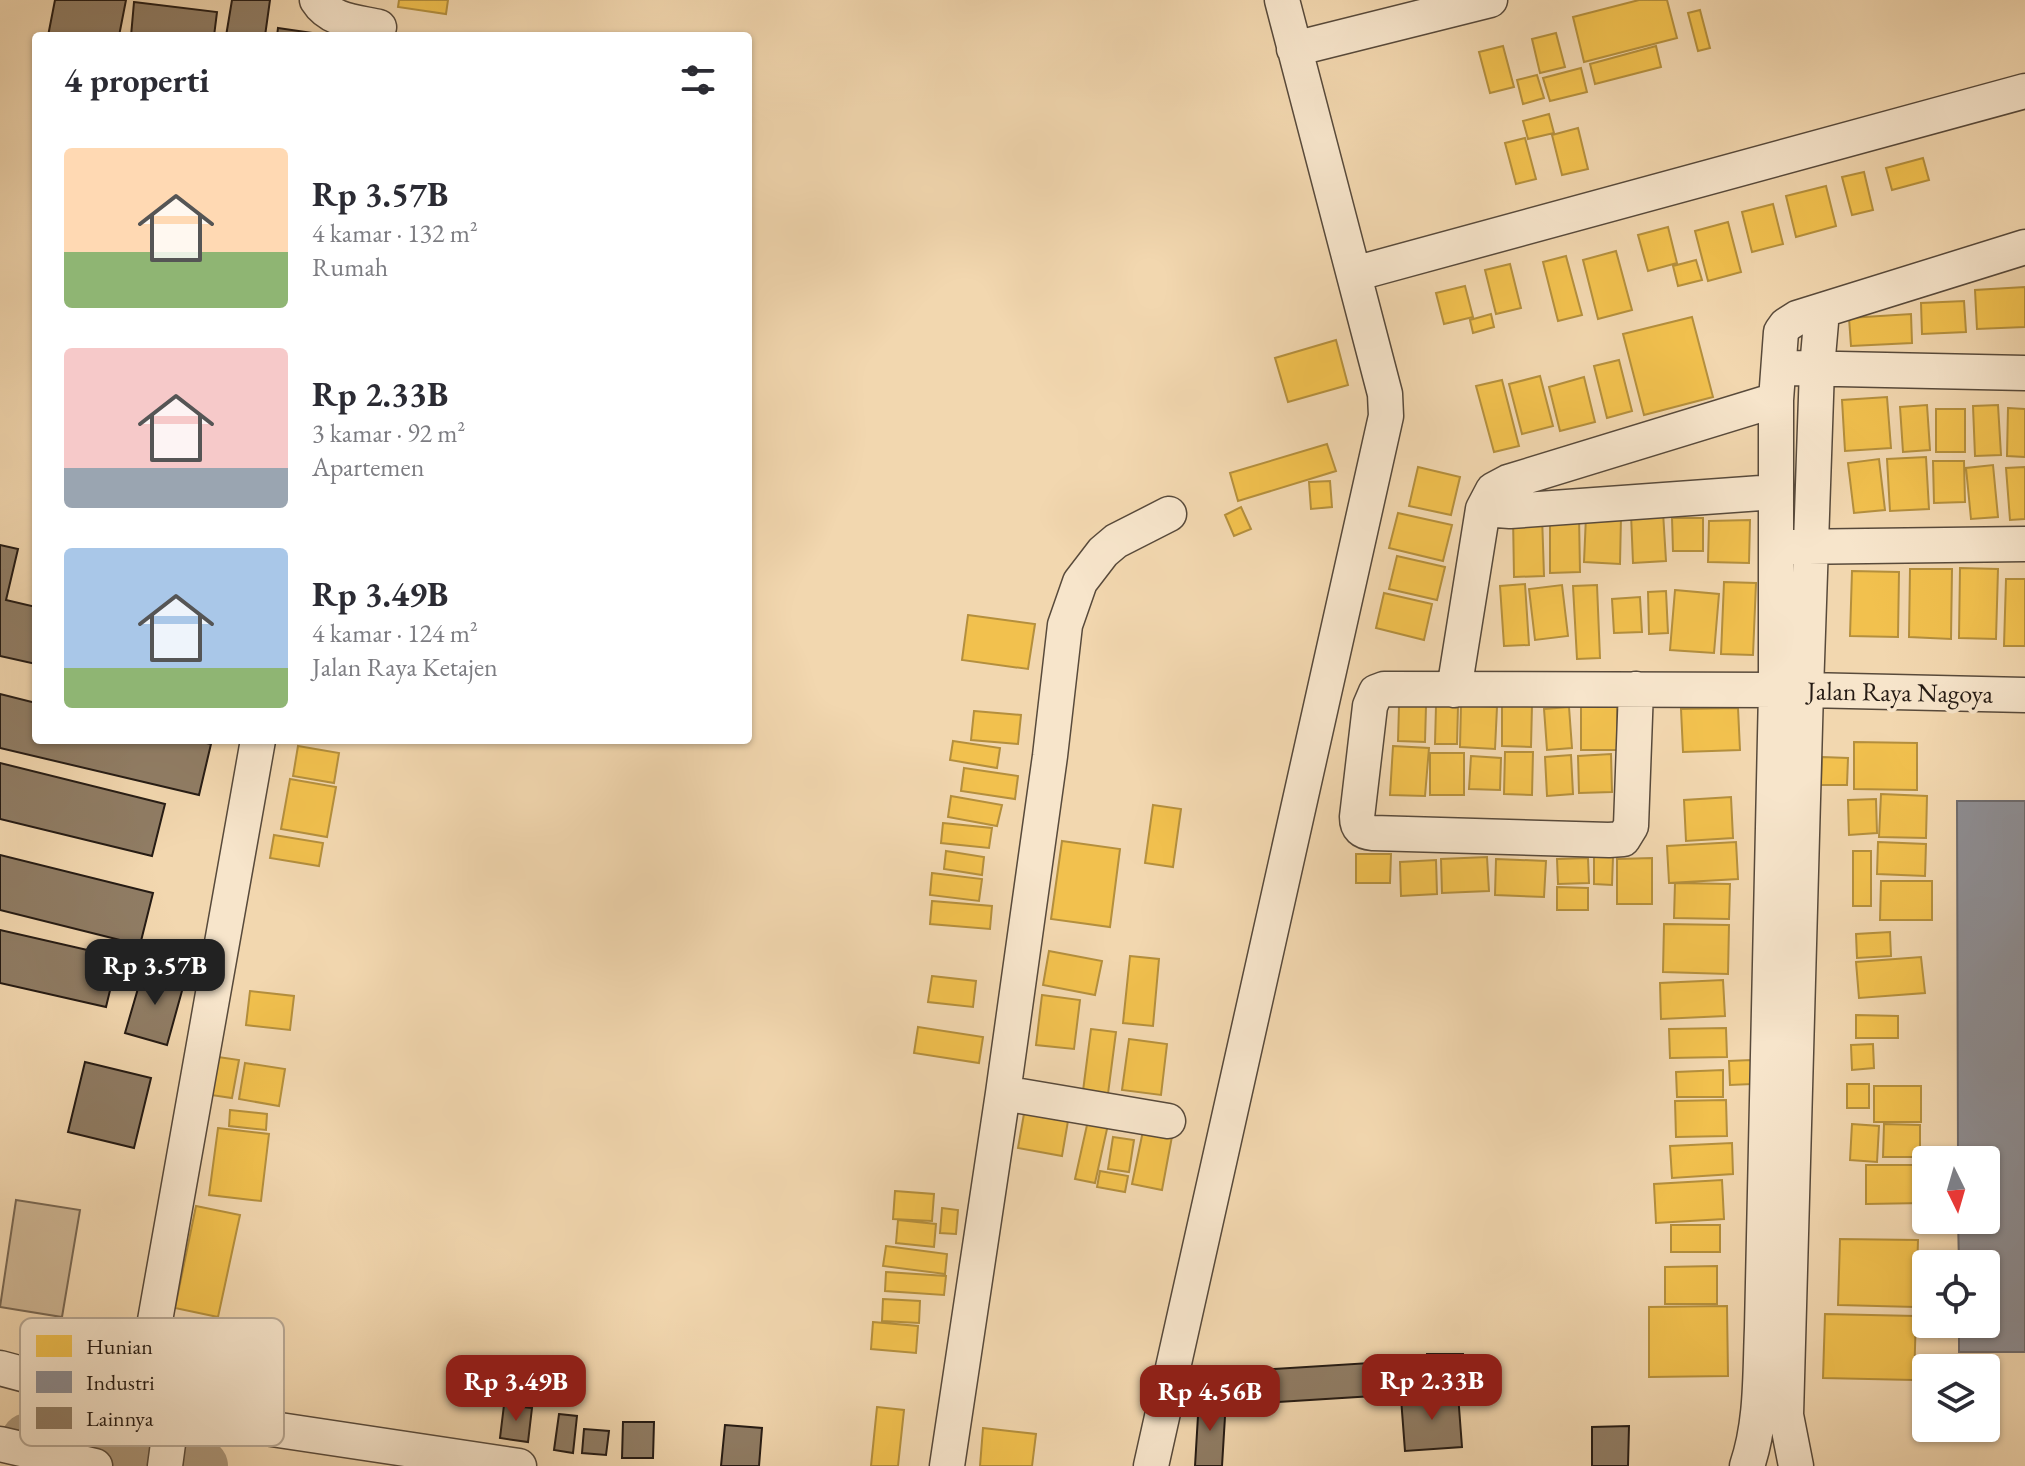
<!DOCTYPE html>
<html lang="id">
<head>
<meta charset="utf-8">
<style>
	body { margin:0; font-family:"EB Garamond",serif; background:#f7f7f7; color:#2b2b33; height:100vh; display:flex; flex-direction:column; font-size:30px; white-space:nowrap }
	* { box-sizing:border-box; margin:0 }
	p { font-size:26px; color:#7c7c81 }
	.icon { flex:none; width:44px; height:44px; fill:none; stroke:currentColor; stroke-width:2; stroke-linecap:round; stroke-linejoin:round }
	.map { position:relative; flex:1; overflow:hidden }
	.drawer { position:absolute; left:32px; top:32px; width:720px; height:712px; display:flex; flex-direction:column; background:#fff; border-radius:8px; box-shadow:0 2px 6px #0004 }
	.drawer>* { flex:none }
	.needle { width:52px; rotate:175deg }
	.controls { position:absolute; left:1912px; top:1146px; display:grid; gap:16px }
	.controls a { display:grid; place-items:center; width:88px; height:88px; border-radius:8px; background:#fff; box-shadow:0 2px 6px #0004; font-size:40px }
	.price { position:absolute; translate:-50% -68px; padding:0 18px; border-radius:16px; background:#8f2418; color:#fff; font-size:26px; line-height:52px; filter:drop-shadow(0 2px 4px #0008) }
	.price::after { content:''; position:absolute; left:50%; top:48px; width:24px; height:18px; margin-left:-12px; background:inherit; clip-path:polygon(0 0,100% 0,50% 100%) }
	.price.selected { background:#222; color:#fff }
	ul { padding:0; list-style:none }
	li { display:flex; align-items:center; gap:24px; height:200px; padding:0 32px }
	li span { display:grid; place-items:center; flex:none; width:224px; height:160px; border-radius:8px; color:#555 }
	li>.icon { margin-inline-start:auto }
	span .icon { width:96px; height:96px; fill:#fffc; stroke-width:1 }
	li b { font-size:34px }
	h2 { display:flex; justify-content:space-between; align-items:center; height:96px; padding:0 32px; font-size:34px }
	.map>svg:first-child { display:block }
</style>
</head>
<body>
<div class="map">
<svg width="2025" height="1466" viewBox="0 0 2025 1466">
	<rect width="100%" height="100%" fill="#f2d7af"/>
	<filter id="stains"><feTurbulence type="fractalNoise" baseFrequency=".0025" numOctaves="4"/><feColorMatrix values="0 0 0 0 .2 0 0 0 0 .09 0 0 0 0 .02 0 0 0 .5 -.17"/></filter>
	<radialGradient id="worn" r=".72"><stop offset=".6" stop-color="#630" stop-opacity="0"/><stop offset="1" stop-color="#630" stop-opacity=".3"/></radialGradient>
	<path fill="#cfb795" stroke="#7a6954" stroke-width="2" d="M16,1200L80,1210L62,1317L0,1307Z"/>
	<path fill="#f2c14e" stroke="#b48f3d" stroke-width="2" d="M399,0H448L446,14L398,7Z
		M1639,0H1667L1677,38L1584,62L1573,17Z
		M1700,10L1710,48L1698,51L1688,13Z
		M1556,33L1565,67L1540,73L1532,39Z
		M1503,46L1514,87L1490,93L1479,52Z
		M1656,46L1661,67L1595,84L1590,64Z
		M1581,68L1587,92L1550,101L1543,78Z
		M1537,75L1544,98L1523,104L1517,80Z
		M1549,114L1554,133L1528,139L1523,121Z
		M1578,128L1588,169L1562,175L1552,135Z
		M1525,138L1536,179L1516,184L1505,143Z
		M1923,158L1929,180L1892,190L1886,168Z
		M1864,172L1873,210L1852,215L1842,177Z
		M1826,186L1836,226L1796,237L1786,196Z
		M1773,204L1783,244L1752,252L1742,212Z
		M1728,222L1741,272L1708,281L1695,231Z
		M1668,227L1677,263L1648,271L1638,235Z
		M1616,251L1632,310L1598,319L1583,260Z
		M1566,256L1582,315L1558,321L1543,262Z
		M1696,260L1702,280L1678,286L1673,266Z
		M1510,264L1521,308L1496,314L1485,270Z
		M1465,286L1473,317L1444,324L1436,293Z
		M2025,287V327L1977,329L1975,290Z
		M1964,301L1966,332L1922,334L1921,303Z
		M1491,314L1494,327L1473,333L1470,320Z
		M1911,314L1912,343L1851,346L1849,318Z
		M1692,317L1713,397L1644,415L1623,334Z
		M1336,340L1348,385L1288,402L1275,358Z
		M1619,360L1632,411L1607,418L1594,366Z
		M1540,376L1553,426L1522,434L1509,384Z
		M1584,377L1595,422L1560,431L1549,387Z
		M1502,380L1519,446L1494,452L1476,386Z
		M1887,397L1891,448L1845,451L1842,400Z
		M1927,405L1930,450L1903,452L1900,407Z
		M1998,405L2001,455L1975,456L1973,406Z
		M2008,408L2025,409V457L2007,456Z
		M1936,409H1965V452H1936Z
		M1327,444L1336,471L1238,501L1230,473Z
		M1926,457L1929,509L1890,511L1887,459Z
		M1879,459L1885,510L1854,513L1848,463Z
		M1933,461H1964L1965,502L1934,503Z
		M1993,465L1998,517L1971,519L1966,468Z
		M1418,467L1460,477L1451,515L1409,506Z
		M2025,467V519L2010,520L2006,468Z
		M1330,481L1332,507L1311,509L1309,482Z
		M1241,507L1251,529L1234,536L1225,515Z
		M1663,512L1666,561L1633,563L1631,514Z
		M1398,513L1452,525L1443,561L1389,548Z
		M1542,515L1544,576L1514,577L1513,516Z
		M1550,516H1579L1580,572L1550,573Z
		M1586,516L1621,517L1620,564L1584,562Z
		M1672,518H1703V551H1673Z
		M1750,520L1749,563L1708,562L1709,521Z
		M1397,556L1445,567L1437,600L1389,589Z
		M1960,568L1998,569L1996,639L1959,638Z
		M1910,569H1952L1951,639L1909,637Z
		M1852,571L1899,572L1898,637L1850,636Z
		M2006,579H2025V646H2004Z
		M1724,582L1756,583L1753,655L1721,654Z
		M1525,584L1529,645L1504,646L1500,586Z
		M1562,585L1568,636L1535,640L1529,589Z
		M1597,585L1600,658L1577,659L1573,586Z
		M1675,590L1719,594L1714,653L1670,650Z
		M1666,591L1668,633L1649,634L1648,592Z
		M1384,593L1432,604L1424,640L1376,628Z
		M1640,597L1642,632L1614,633L1612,599Z
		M968,615L1035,624L1028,669L962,660Z
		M1461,705L1497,707L1495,749L1460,747Z
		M1502,705H1532L1531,747L1502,746Z
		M1399,706H1426L1425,742L1398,741Z
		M1436,706H1458L1457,744H1435Z
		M1569,707L1572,748L1547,750L1544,709Z
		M1581,707H1617V750H1581Z
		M1738,708L1740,750L1683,752L1681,709Z
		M974,711L1021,715L1018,744L971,740Z
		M953,741L1000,748L997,768L950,760Z
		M1854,742L1917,743V790L1854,789Z
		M298,746L339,753L334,783L293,776Z
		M1393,746L1429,748L1425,796L1390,795Z
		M1505,752H1533L1532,795L1504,794Z
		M1430,753H1464V795H1430Z
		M1611,754L1612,792L1579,793L1578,756Z
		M1571,755L1573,794L1547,796L1545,757Z
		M1471,756L1501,758L1500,790L1469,789Z
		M1822,757L1848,758L1847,785H1821Z
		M964,768L1018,776L1015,799L961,791Z
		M290,779L336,787L327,837L281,829Z
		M1881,794L1927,796L1926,838L1879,837Z
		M951,796L1002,805L997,826L948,817Z
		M1731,797L1733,838L1686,841L1684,800Z
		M1876,799L1877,833L1849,835L1848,800Z
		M1153,805L1181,809L1173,867L1145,863Z
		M943,823L992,828L989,848L941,843Z
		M274,835L323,843L319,866L270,858Z
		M1062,841L1120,849L1110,927L1051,919Z
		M1736,842L1738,879L1669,883L1667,846Z
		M1878,842L1926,844L1925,876L1877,874Z
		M946,851L984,857L982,875L944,869Z
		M1853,851H1871V906H1853Z
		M1356,854H1391L1390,883H1356Z
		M1487,857L1489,891L1442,893L1441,859Z
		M1594,857H1613L1612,885L1594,884Z
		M1588,858L1589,883L1558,884L1557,859Z
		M1652,858V904H1617V859Z
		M1496,859L1546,861L1544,897L1495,895Z
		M1436,860L1437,894L1401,896L1400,862Z
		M932,873L982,879L979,901L930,895Z
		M1881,881H1932V920H1880Z
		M1675,883L1730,884L1729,919L1674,918Z
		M1557,887L1588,888V910H1557Z
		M932,901L992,906L990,929L930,924Z
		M1664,924L1729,925L1728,974L1663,972Z
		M1890,932L1891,956L1857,958L1856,934Z
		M1049,951L1102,961L1095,995L1043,985Z
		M1130,956L1159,959L1153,1026L1123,1023Z
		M1921,957L1925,993L1859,998L1856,962Z
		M932,976L976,981L973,1007L928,1002Z
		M1723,980L1725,1016L1661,1019L1660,983Z
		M250,991L294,996L290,1030L246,1025Z
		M1042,995L1080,1000L1074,1049L1036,1045Z
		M1856,1015L1898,1016V1038H1856Z
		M918,1027L983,1037L979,1063L914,1053Z
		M1726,1028L1727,1057L1670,1058L1669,1029Z
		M1091,1029L1116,1032L1108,1094L1083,1091Z
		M1129,1039L1167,1044L1161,1095L1122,1090Z
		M1873,1044L1874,1068L1852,1070L1851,1045Z
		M218,1057L239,1060L232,1098L211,1095Z
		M1751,1060L1752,1084L1730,1085L1729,1061Z
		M245,1063L285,1069L279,1106L239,1099Z
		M1723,1070V1097H1677L1676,1072Z
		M1847,1084H1869V1108H1847Z
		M1874,1086H1921V1122H1874Z
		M1726,1100L1727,1136L1676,1137L1675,1101Z
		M1025,1108L1069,1115L1062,1156L1018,1148Z
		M230,1110L267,1114L266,1130L229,1126Z
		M1089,1116L1109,1120L1095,1183L1075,1179Z
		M1852,1124L1879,1126L1877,1162L1850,1160Z
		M1884,1124L1920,1125V1157H1883Z
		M1144,1126L1173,1131L1162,1190L1132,1184Z
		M218,1128L269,1134L261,1201L209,1195Z
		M1113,1137L1134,1140L1129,1172L1108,1169Z
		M1732,1143L1733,1174L1672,1178L1670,1146Z
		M1866,1165H1924V1203L1866,1204Z
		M1100,1171L1128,1176L1125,1192L1097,1187Z
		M1722,1180L1724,1219L1656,1223L1654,1184Z
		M895,1191L934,1194L932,1221L893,1219Z
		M196,1206L240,1215L218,1317L175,1308Z
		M942,1208L958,1210L956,1234L940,1233Z
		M898,1220L936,1224L934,1247L896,1243Z
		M1671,1225H1720V1252H1671Z
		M1840,1239L1918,1240L1916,1307L1838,1305Z
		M886,1246L947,1254L945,1274L883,1266Z
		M1717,1266V1304H1665V1267Z
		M886,1272L946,1276L944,1295L885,1291Z
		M883,1299L920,1301L919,1323L882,1321Z
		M1727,1306L1728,1376L1649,1377V1307Z
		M1825,1314L1916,1316L1914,1380L1823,1378Z
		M873,1322L918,1326L916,1353L871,1349Z
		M877,1407L904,1410L898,1466H871Z
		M983,1428L1036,1434L1032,1466H980Z"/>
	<path fill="#8d8d92" stroke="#6e6b6c" stroke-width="2" d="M1957,801H2025V1352H1959V1324H1986V1264H1959L1958,1220H1986V1160H1958Z"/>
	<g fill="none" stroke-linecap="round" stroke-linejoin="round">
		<path stroke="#ac977a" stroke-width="54" d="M28,1440L201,1466"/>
	</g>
	<path fill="#907d65" stroke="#251b14" stroke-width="2" d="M55,0H126L119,36H48Z
		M232,0H270L265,36H226Z
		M134,2L217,12L214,36H131Z
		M278,28L333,36H277Z
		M0,545L18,549L6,600L36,607V664L0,656Z
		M0,694L36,703V740H193L211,744L199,795L0,748Z
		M0,763L165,804L152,856L0,819Z
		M0,855L153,893L140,945L0,910Z
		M0,930L118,957L106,1007L0,983Z
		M144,968L185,980L167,1045L125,1033Z
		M85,1062L151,1078L134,1148L68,1132Z
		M1427,1354H1463V1388H1427Z
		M1418,1360L1421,1393L1229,1405L1227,1372Z
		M1458,1394L1462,1447L1405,1451L1401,1398Z
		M1199,1399L1226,1400L1222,1466H1195Z
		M504,1405L532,1408L528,1442L500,1438Z
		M559,1414L577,1416L573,1453L554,1450Z
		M623,1422H654L653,1458H622Z
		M725,1425L762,1428L759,1466H721Z
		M1629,1426L1628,1466H1592V1427Z
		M584,1429L609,1431L606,1455L582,1453Z"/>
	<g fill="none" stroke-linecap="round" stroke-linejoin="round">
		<defs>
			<path id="minor" d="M317,0C330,21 357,22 379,27
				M1294,49L1490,0
				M1354,274L2025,91
				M1793,368L2025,373
				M1483,509L1510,511L1775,492
				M1788,547L2025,544
				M1636,689L1631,826L1623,839L1609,840L1373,833C1362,832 1357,828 1357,817L1370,706L1376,692L1384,689L1806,690L2025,695
				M1454,690L1483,509L1493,490L1508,482L1776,400
				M1003,1093L1168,1121
				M0,1368L172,1414L519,1466
				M140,1405L258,740
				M0,1444L95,1466
				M165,1466L172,1414
				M947,1466L1003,1093L1050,756L1065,625L1080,582L1103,552L1116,541L1169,514
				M1151,1466L1386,416L1385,394L1282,0
				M1747,1466C1762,1422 1760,1374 1762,1328L1776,691V400L1781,332L1786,325L1797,318L2025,247
				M1796,1466L1786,1415L1806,690L1817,368L1822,311"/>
		</defs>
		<use href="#minor" stroke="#584a3b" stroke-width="37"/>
		<use href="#minor" stroke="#f7e5cb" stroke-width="34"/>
	</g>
	<g text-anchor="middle" stroke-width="8" stroke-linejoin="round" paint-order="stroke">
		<g font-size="26" fill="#251b14" stroke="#f7e5cb">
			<text transform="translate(1900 692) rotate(1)" y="9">Jalan Raya Nagoya</text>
		</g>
	</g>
	<rect x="20" y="1318" width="264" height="128" rx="12" fill="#f7e5cb" stroke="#b8a894" stroke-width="2"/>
	<rect x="36" y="1335" width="36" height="22" fill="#f2c14e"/>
	<rect x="36" y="1371" width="36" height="22" fill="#8d8d92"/>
	<rect x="36" y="1407" width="36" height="22" fill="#907d65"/>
	<g font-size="22" fill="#251b14">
		<text x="86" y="1354">Hunian</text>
		<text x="86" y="1390">Industri</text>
		<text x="86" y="1426">Lainnya</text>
	</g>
	<rect width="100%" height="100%" filter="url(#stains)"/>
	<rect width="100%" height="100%" fill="url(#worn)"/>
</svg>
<div class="controls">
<a><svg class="needle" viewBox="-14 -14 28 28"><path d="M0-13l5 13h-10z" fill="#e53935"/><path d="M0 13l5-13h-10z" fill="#7c7c81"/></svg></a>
<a><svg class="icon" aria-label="locate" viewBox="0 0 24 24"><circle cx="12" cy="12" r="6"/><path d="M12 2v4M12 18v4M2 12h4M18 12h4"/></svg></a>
<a><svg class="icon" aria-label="layers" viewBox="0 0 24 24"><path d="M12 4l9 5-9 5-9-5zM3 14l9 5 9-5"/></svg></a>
</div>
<b class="price selected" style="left:155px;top:1007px">Rp 3.57B</b>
<b class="price" style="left:1432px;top:1422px">Rp 2.33B</b>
<b class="price" style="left:516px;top:1423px">Rp 3.49B</b>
<b class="price" style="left:1210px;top:1433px">Rp 4.56B</b>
<section class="drawer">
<h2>4 properti<svg class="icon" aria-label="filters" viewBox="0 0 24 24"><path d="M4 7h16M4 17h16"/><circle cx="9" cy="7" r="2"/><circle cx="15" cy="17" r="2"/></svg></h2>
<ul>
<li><span style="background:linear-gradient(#ffd9b3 65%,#8fb573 0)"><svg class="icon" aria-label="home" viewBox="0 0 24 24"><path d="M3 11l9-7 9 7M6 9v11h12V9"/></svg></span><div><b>Rp 3.57B</b><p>4 kamar · 132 m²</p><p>Rumah</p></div></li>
<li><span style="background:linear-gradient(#f6c9c9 75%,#9aa5b1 0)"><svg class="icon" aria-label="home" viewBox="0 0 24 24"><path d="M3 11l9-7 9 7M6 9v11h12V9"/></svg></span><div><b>Rp 2.33B</b><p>3 kamar · 92 m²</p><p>Apartemen</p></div></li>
<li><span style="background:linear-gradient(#a9c7e8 75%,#8fb573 0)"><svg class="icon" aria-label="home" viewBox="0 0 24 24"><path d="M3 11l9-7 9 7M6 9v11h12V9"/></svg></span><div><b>Rp 3.49B</b><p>4 kamar · 124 m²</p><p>Jalan Raya Ketajen</p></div></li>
</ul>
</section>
</div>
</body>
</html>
